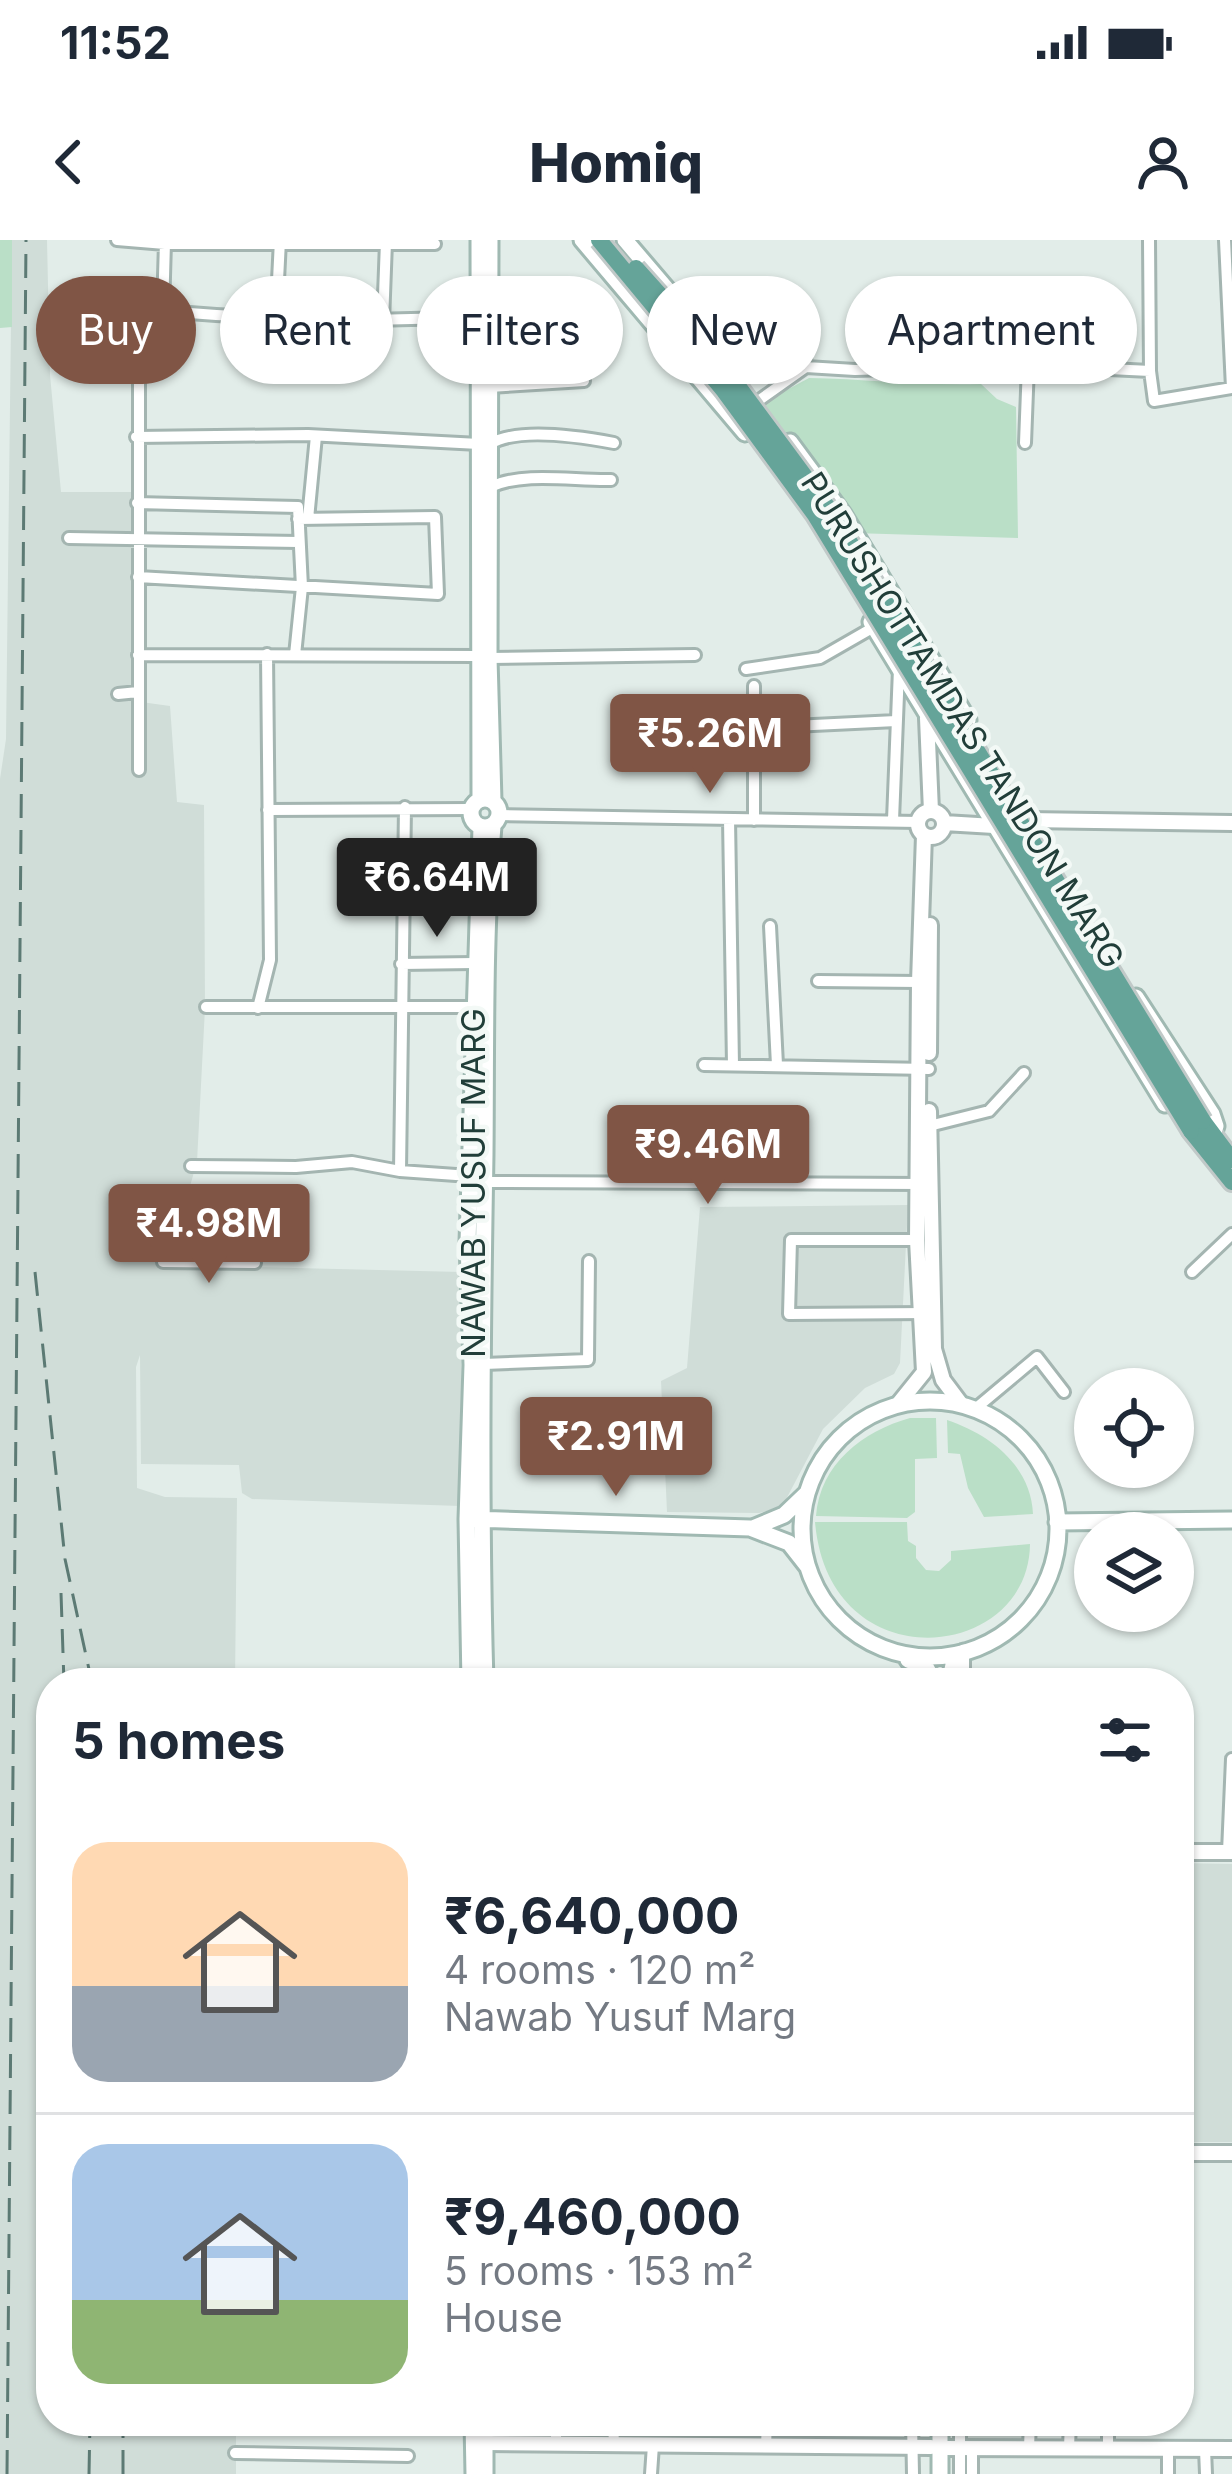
<!DOCTYPE html>
<html lang="en">
<head>
<meta charset="utf-8">
<style>
	body { margin:0; font-family:Inter,sans-serif; background:#f6f6f7; color:#1f2937; height:100vh; display:flex; flex-direction:column; font-size:45px; white-space:nowrap }
	* { box-sizing:border-box; margin:0 }
	p { font-size:39px; color:#747a83 }
	.icon { flex:none; width:66px; height:66px; fill:none; stroke:currentColor; stroke-width:2; stroke-linecap:round; stroke-linejoin:round }
	.map { position:relative; flex:1; overflow:hidden }
	.panel { position:absolute; left:36px; top:1428px; width:1158px; height:768px; display:flex; flex-direction:column; background:#fff; border-radius:48px; box-shadow:0 3px 9px #0004 }
	.panel>* { flex:none }
	.top-card { position:absolute; left:36px; top:36px; width:1161px; height:108px; display:flex; gap:24px }
	.tools { position:absolute; left:1074px; top:1128px; display:grid; gap:24px }
	.tools a { display:grid; place-items:center; width:120px; height:120px; border-radius:50%; background:#fff; box-shadow:0 3px 9px #0004; font-size:60px }
	.price { position:absolute; translate:-50% -102px; padding:0 27px; border-radius:12px; background:#805545; color:#fff; font-size:39px; line-height:78px; filter:drop-shadow(0 3px 6px #0008) }
	.price::after { content:''; position:absolute; left:50%; top:72px; width:36px; height:27px; margin-left:-18px; background:inherit; clip-path:polygon(0 0,100% 0,50% 100%) }
	.price.current { background:#222; color:#fff }
	ul { padding:0; list-style:none }
	li { display:flex; align-items:center; gap:36px; height:300px; padding:0 36px }
	li+li { border-top:3px solid #e0e1e3 }
	li span { display:grid; place-items:center; flex:none; width:336px; height:240px; border-radius:36px; color:#555 }
	li>.icon { margin-inline-start:auto }
	span .icon { width:144px; height:144px; fill:#fffc; stroke-width:1 }
	li b { font-size:51px }
	h2 { display:flex; justify-content:space-between; align-items:center; height:144px; padding:0 36px; font-size:51px }
	.tag { padding:0 42px; border-radius:54px; background:#fff; box-shadow:0 3px 9px #0004; font-size:42px; line-height:108px }
	.tag.current { background:#805545; color:#fff }
	.status { display:flex; justify-content:space-between; align-items:center; height:84px; padding:0 60px; background:#fff; direction:ltr }
	.status svg { height:33px; fill:currentColor }
	header { display:flex; justify-content:space-between; align-items:center; height:156px; padding:0 36px; background:#fff; font-size:54px; font-weight:800 }
	.map>svg:first-child { display:block }
</style>
</head>
<body>
<div class="status"><b>11:52</b><svg viewBox="0 0 49 12"><path d="M0 12V9h3v3zM5 12V6h3v6zM10 12V3h3v9zM15 12V0h3v12zM26 1h20v11H26zM47 4h2v5h-2z"/></svg></div>
<header><svg class="icon" aria-label="back" viewBox="0 0 24 24"><path d="M15 5l-7 7 7 7"/></svg>Homiq<svg class="icon" aria-label="person" viewBox="0 0 24 24"><circle cx="12" cy="8" r="4"/><path d="M4 21q1-7 8-7t8 7"/></svg></header>
<div class="map">
<svg width="1232" height="2234" viewBox="0 0 1232 2234">
	<rect width="100%" height="100%" fill="#e2ede9"/>
	<path fill="#d0ddd8" d="M12,0H47L50,135L61,252H139L141,462L170,466L177,562L204,565L205,768L197,922L167,1025L462,1032L460,1266L252,1259L242,1253L239,1225L141,1224L140,1115L136,1127L137,1248L165,1257L237,1258L235,1443H51V2181H236V2234H0V539L6,499Z
		M908,965L900,1123L894,1134L865,1148L823,1189L782,1267L759,1273L667,1272L661,1141L687,1128L700,967Z
		M1179,1623L1232,1624V1902H1179Z
		M964,2181H1024V2199H964Z"/>
	<path fill="#badfc7" d="M0,0H12V87L0,88Z
		M809,138C867,139 922,146 981,144L997,159L1016,167L1018,298L853,293L757,166Z
		M910,1178H936L937,1218L915,1219V1272L907,1278L816,1276C820,1224 863,1191 910,1178Z
		M947,1180C989,1194 1031,1225 1033,1274L984,1277L968,1248L960,1214L948,1213Z
		M815,1282H907L908,1301L916,1306V1318L926,1330L939,1331L951,1320V1311L1030,1304C1029,1422 829,1443 815,1282Z"/>
	<g fill="none" stroke-linecap="round" stroke-linejoin="round">
		<defs>
			<path id="minor" d="M117,0L165,4H435
				M379,0L386,2L383,82
				M1149,0L1150,131L1154,161L1232,148
				M1225,0L1232,148
				M129,56L163,57
				M163,71L165,2
				M276,81L280,0
				M715,108L804,106L806,127
				M489,147L584,141
				M751,166L806,127L855,130L1028,125L1150,131
				M136,197L308,195L479,204
				M1025,203L1028,125
				M490,204C518,187 582,197 614,203
				M490,247C525,231 573,241 611,240
				M137,263L298,267L302,347L295,415
				M308,279L316,196
				M69,298L298,302
				M138,337L438,354L435,277L298,279
				M138,415L477,416
				M489,418L695,415
				M746,429L820,418L874,387
				M118,454L138,452
				M752,488L896,481
				M139,530V83L148,73L163,71C270,80 373,83 479,76
				M268,570L471,569
				M500,575L919,582
				M729,579L733,825
				M754,580V446
				M893,580L899,429
				M770,686L777,825
				M401,724L474,723
				M818,741L919,742
				M206,767H473
				M258,768L270,720L267,414
				M704,825L929,829
				M929,886L989,871L1024,833
				M191,926L296,927L352,922L400,931L470,936
				M400,931L405,567
				M484,942L925,944
				M917,1000H791L789,1074L928,1073
				M163,1022L255,1023
				M1192,1032L1232,994
				M484,1124L588,1120L589,1021
				M975,1169L1037,1117L1064,1152
				M914,1423L916,1443
				M964,1443V1412
				M1228,1612L1232,1519
				M613,2181L614,2205
				M912,2181L913,2234
				M960,2181V2234
				M1108,2181V2208
				M556,2205V2181
				M766,2206L767,2181
				M972,2208V2234
				M1029,2208L1030,2181
				M1069,2208L1070,2181
				M1168,2209V2234
				M1205,2209L1206,2234
				M235,2213L408,2216
				M651,2234L653,2205"/>
			<path id="tertiary" d="M927,478L931,571
				M918 584a13 13 0 1 1 26 0a13 13 0 1 1-26 0Z
				M944,583L994,586L1027,580L1232,583
				M929,813L930,685
				M929,871L934,1109L943,1140L961,1164
				M899,1163L924,1132L917,1000L919,742L924,595
				M1179,1612H1232
				M1179,1913H1232
				M485,2203L931,2207
				M940,2208L1232,2209"/>
			<path id="secondary" d="M479,0L480,560
				M490,0L489,418L493,561
				M582,0L745,193
				M625,0L736,130
				M790,202L843,274L968,480
				M871,382L1165,864
				M471 573a14 14 0 1 1 28 0a14 14 0 1 1-28 0Z
				M1136,757L1212,874L1216,886L1213,895
				M802 1289a128 128 0 1 1 256 0a128 128 0 1 1-256 0Z
				M473,1279L750,1288L789,1303L807,1326
				M1057,1282L1232,1280
				M753,1288L784,1275L807,1253
				M908,1420L926,1427L935,1443
				M470,1443L467,1279L472,1125L468,1002L481,587
				M485,1443C480,1267 482,1090 485,914C486,805 484,695 493,586
				M949,1443L953,1425L964,1412
				M473,2181L474,2234
				M485,2181V2234
				M940,2181V2234"/>
			<path id="primary" d="M1203,881L1232,920
				M1191,891L1232,942"/>
		</defs>
		<use href="#minor" stroke="#a4b5b1" stroke-width="16"/>
		<use href="#tertiary" stroke="#a4b5b1" stroke-width="20"/>
		<use href="#secondary" stroke="#a0b9b2" stroke-width="21"/>
		<use href="#primary" stroke="#c1c9c8" stroke-width="22"/>
		<use href="#minor" stroke="#fff" stroke-width="10"/>
		<use href="#tertiary" stroke="#fff" stroke-width="14"/>
		<use href="#secondary" stroke="#fff" stroke-width="15"/>
		<use href="#primary" stroke="#65a499" stroke-width="16"/>
		<path stroke="#5c7a74" stroke-width="3" stroke-dasharray="24 12" stroke-linecap="butt" d="M35,1032L65,1319L92,1443
			M61,1353L64,1443
			M7,2234L26,0
			M89,2234L90,2181
			M123,2234V2181"/>
		<defs>
			<path id="primary-bridge" d="M599,0L724,151L815,275L1191,891
				M636,28L721,123L832,273L1203,881"/>
		</defs>
		<use href="#primary-bridge" stroke="#c1c9c8" stroke-width="22" stroke-linecap="butt"/>
		<use href="#primary-bridge" stroke="#65a499" stroke-width="16"/>
	</g>
	<g text-anchor="middle" stroke-width="9" stroke-linejoin="round" paint-order="stroke">
		<g font-size="33" fill="#213e39" stroke="#f3f9f6">
			<text transform="translate(963 480) rotate(58)" y="12">PURUSHOTTAMDAS TANDON MARG</text>
			<text transform="translate(473 943) rotate(-90)" y="12">NAWAB YUSUF MARG</text>
		</g>
	</g>
</svg>
<div class="tools">
<a><svg class="icon" aria-label="locate" viewBox="0 0 24 24"><circle cx="12" cy="12" r="6"/><path d="M12 2v4M12 18v4M2 12h4M18 12h4"/></svg></a>
<a><svg class="icon" aria-label="layers" viewBox="0 0 24 24"><path d="M12 4l9 5-9 5-9-5zM3 14l9 5 9-5"/></svg></a>
</div>
<b class="price" style="left:710px;top:556px">₹5.26M</b>
<b class="price current" style="left:437px;top:700px">₹6.64M</b>
<b class="price" style="left:708px;top:967px">₹9.46M</b>
<b class="price" style="left:209px;top:1046px">₹4.98M</b>
<b class="price" style="left:616px;top:1259px">₹2.91M</b>
<div class="top-card">
<a class="tag current">Buy</a>
<a class="tag">Rent</a>
<a class="tag">Filters</a>
<a class="tag">New</a>
<a class="tag">Apartment</a>
</div>
<section class="panel">
<h2>5 homes<svg class="icon" aria-label="filters" viewBox="0 0 24 24"><path d="M4 7h16M4 17h16"/><circle cx="9" cy="7" r="2"/><circle cx="15" cy="17" r="2"/></svg></h2>
<ul>
<li><span style="background:linear-gradient(#ffd9b3 60%,#9aa5b1 0)"><svg class="icon" aria-label="home" viewBox="0 0 24 24"><path d="M3 11l9-7 9 7M6 9v11h12V9"/></svg></span><div><b>₹6,640,000</b><p>4 rooms · 120 m²</p><p>Nawab Yusuf Marg</p></div></li>
<li><span style="background:linear-gradient(#a9c7e8 65%,#8fb573 0)"><svg class="icon" aria-label="home" viewBox="0 0 24 24"><path d="M3 11l9-7 9 7M6 9v11h12V9"/></svg></span><div><b>₹9,460,000</b><p>5 rooms · 153 m²</p><p>House</p></div></li>
</ul>
</section>
</div>
</body>
</html>
